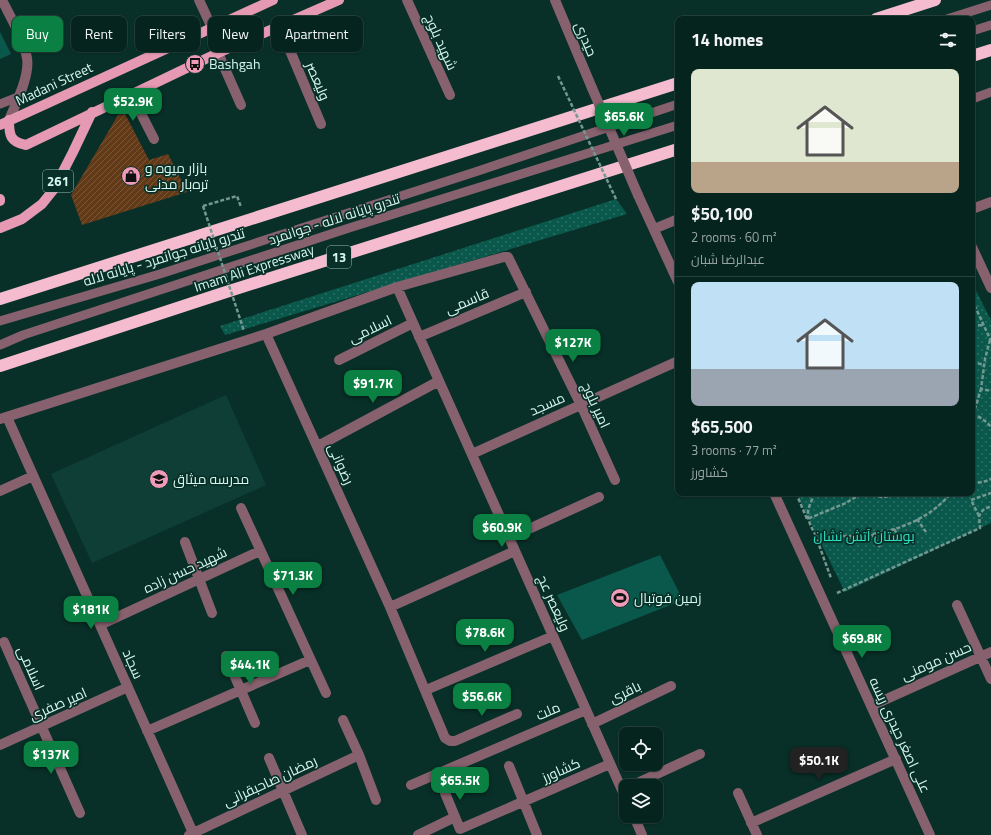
<!DOCTYPE html>
<html lang="en">
<head>
<meta charset="utf-8">
<style>
	body { margin:0; font-family:"Titillium Web",Cairo,sans-serif; background:#14302b; color:#f1f3f6; height:100vh; display:flex; flex-direction:column; font-size:15px; white-space:nowrap }
	* { box-sizing:border-box; margin:0 }
	p { font-size:13px; color:#98a4a4 }
	.icon { flex:none; width:22px; height:22px; fill:none; stroke:currentColor; stroke-width:2; stroke-linecap:round; stroke-linejoin:round }
	.map { position:relative; flex:1; overflow:hidden }
	.side { position:absolute; left:675px; top:16px; width:300px; height:480px; display:flex; flex-direction:column; background:#06241e; border-radius:8px; box-shadow:0 1px 3px #0004,0 0 0 1px #27413c }
	.side>* { flex:none }
	.hud { position:absolute; left:12px; top:16px; width:380px; height:36px; display:flex; gap:8px }
	.buttons { position:absolute; left:619px; top:727px; display:grid; gap:8px }
	.buttons a { display:grid; place-items:center; width:44px; height:44px; border-radius:8px; background:#06241e; box-shadow:0 1px 3px #0004,0 0 0 1px #27413c; font-size:20px }
	.price { position:absolute; translate:-50% -34px; padding:0 9px; border-radius:8px; background:#0b8043; color:#fff; font-size:13px; line-height:26px; filter:drop-shadow(0 1px 2px #0008) }
	.price::after { content:''; position:absolute; left:50%; top:24px; width:12px; height:9px; margin-left:-6px; background:inherit; clip-path:polygon(0 0,100% 0,50% 100%) }
	.price.on { background:#222; color:#fff }
	ul { padding:0; list-style:none }
	li { display:grid; align-content:center; gap:8px; height:212px; padding:0 16px }
	li+li { border-top:1px solid #27413c }
	li span { display:grid; place-items:center; height:124px; border-radius:8px; color:#555 }
	li>.icon { margin-inline-start:auto }
	span .icon { width:72px; height:72px; fill:#fffc; stroke-width:1 }
	li b { font-size:17px }
	h2 { display:flex; justify-content:space-between; align-items:center; height:48px; padding:0 16px; font-size:17px }
	.tag { padding:0 14px; border-radius:8px; background:#06241e; box-shadow:0 1px 3px #0004,0 0 0 1px #27413c; font-size:14px; line-height:36px }
	.tag.on { background:#0b8043; color:#fff }
	.map>svg:first-child { display:block }
</style>
</head>
<body>
<div class="map">
<svg width="991" height="835" viewBox="0 0 991 835">
	<defs>
		<pattern id="park-dots" width="8" height="8" patternUnits="userSpaceOnUse"><rect width="8" height="8" fill="#0a584b"/><path d="M2 2h.1M6 6h.1" fill="none" stroke="#2d7165" stroke-width="1.8" stroke-linecap="round"/></pattern>
		<pattern id="building-hatch" width="6" height="6" patternUnits="userSpaceOnUse"><rect width="6" height="6" fill="#633a18"/><path d="M-1 1l2-2M0 6l6-6M5 7l2-2" fill="none" stroke="#78573a"/></pattern>
	</defs>
	<rect width="100%" height="100%" fill="#083028"/>
	<path fill="#0e3e35" d="M226,395L266,485L92,563L51,474Z"/>
	<path fill="#0a584b" d="M0,32L11,54L0,59Z
		M660,555L683,600L582,640L557,595Z"/>
	<path fill="url(#park-dots)" d="M616,199L627,214L225,335L220,326Z
		M974,287L991,320V523L845,592L796,493H972V288Z"/>
	<path fill="url(#building-hatch)" d="M125,114L149,160L168,154L187,192L82,225L71,195L118,115Z"/>
	<g fill="none" stroke-linecap="round" stroke-linejoin="round">
		<path stroke="#739890" stroke-width="2.5" stroke-dasharray="4 2" stroke-linecap="butt" d="M203,206L237,196L241,207
			M972,300L991,341
			M972,326L983,325
			M990,340L985,359L981,389L991,391
			M972,362L985,365
			M972,415C980,416 986,421 991,427
			M973,415L981,389
			M972,484L986,481L991,479
			M796,493L807,519L846,503L862,493
			M815,493C806,512 805,516 815,534C824,535 833,536 843,536C881,537 926,524 951,493
			M873,493C880,499 887,498 895,493
			M979,516L971,500L991,493
			M917,519L926,532
			M894,529L902,541
			M815,534L831,578
			M872,534L880,547
			M837,593L980,528L979,516L983,510L991,506"/>
		<path stroke="#87626e" stroke-width="9" d="M947,19L991,5
			M972,31L991,25
			M972,99L991,92
			M0,104L18,97
			M0,321L160,274L475,172L678,104
			M0,345L23,335L349,228L678,125"/>
		<path stroke="#87626e" stroke-width="10" d="M2,0C11,18 23,38 27,58C30,76 16,103 9,120
			M199,0L212,28
			M407,0L450,95
			M555,0L592,88
			M280,27L321,124
			M218,53L241,105
			M131,94L154,139
			M638,195L678,282
			M972,209L991,202
			M654,229L678,219
			M972,247L991,288
			M397,287L626,799
			M266,334L390,607L445,738L450,741H455L517,714
			M419,337L526,292
			M339,360L413,323
			M7,417L194,835
			M0,419L266,334L397,287L504,257H508L581,405L615,480
			M318,446L439,381
			M472,454L678,361
			M0,491L33,476
			M774,493L930,835
			M241,508L326,693
			M509,538L599,497
			M185,542L212,613
			M957,605L991,679
			M390,607L515,551
			M100,625L260,551
			M4,642L80,813
			M226,656L255,723
			M426,690L553,636
			M871,706L991,652
			M343,720L359,755L376,800
			M592,724L671,686
			M147,731L310,660
			M0,745L128,687
			M269,758L302,835
			M509,766L537,835
			M411,785L586,710
			M631,786L700,754
			M445,793L455,817
			M738,793L757,835
			M634,816L642,835
			M751,823L896,759
			M189,835L359,755
			M418,835L455,817L460,829L610,764"/>
		<path stroke="#e599b3" stroke-width="10" d="M9,120C9,135 10,142 26,145L218,53L339,0
			M0,125L273,0
			M0,199V201
			M0,228L22,219L42,204L54,189L73,152L92,112"/>
		<path stroke="#f4bcce" stroke-width="12" d="M876,19L935,0
			M972,56L991,50
			M0,299L678,83
			M0,366L223,293L678,149"/>
		<path stroke="#739890" stroke-width="2.5" stroke-dasharray="4 2" stroke-linecap="butt" d="M558,76L616,199
			M203,206L244,331"/>
		<path stroke="#87626e" stroke-width="10" d="M592,88L638,195"/>
	</g>
	<defs>
		<symbol id="bus-disc" viewBox="-11 -11 22 22"><circle r="9.5" fill="#ef9ab8" stroke="#083028"/><path d="M-5-6H5V4H4V6H2V4H-2V6H-4V4H-5ZM-3.5-4V0h7V-4ZM-3.5 1.2v1.5H-2V1.2ZM2 1.2v1.5H3.5V1.2Z" fill="#111"/></symbol>
		<symbol id="shop-disc" viewBox="-11 -11 22 22"><circle r="9.5" fill="#ef9ab8" stroke="#083028"/><path d="M-5-2.5h2.3a2.7 3.5 0 0 1 5.4 0H5L5.5 6h-11ZM-1.5-2.5h3a1.5 2.3 0 0 0-3 0Z" fill="#111"/></symbol>
		<symbol id="school-disc" viewBox="-11 -11 22 22"><circle r="9.5" fill="#ef9ab8" stroke="#083028"/><path d="M0-5L7-2L0 1L-7-2ZM-4 1L0 2.5L4 1V4Q0 6-4 4Z" fill="#111"/></symbol>
		<symbol id="stadium-disc" viewBox="-11 -11 22 22"><circle r="9.5" fill="#ef9ab8" stroke="#083028"/><path d="M0-5a6.5 5 0 1 0 0 10a6.5 5 0 1 0 0-10ZM-3.5-1.8h7v3.6h-7Z" fill="#111"/></symbol>
	</defs>
	<g fill-rule="evenodd">
		<use href="#bus-disc" x="184" y="53" width="22" height="22"/>
		<use href="#shop-disc" x="120" y="165" width="22" height="22"/>
		<use href="#school-disc" x="148" y="468" width="22" height="22"/>
		<use href="#stadium-disc" x="609" y="587" width="22" height="22"/>
	</g>
	<g text-anchor="middle" stroke-width="3.5" stroke-linejoin="round" paint-order="stroke">
		<g fill="#083028" stroke="#98bbb3" stroke-width="1">
			<rect x="43" y="170" width="30" height="22" rx="3"/>
			<rect x="327" y="246" width="24" height="22" rx="3"/>
		</g>
		<g font-size="13" font-weight="bold" fill="#d5f7ee">
			<text x="58" y="186">261</text>
			<text x="339" y="262">13</text>
		</g>
		<g font-size="14" fill="#d5f7ee" stroke="#083028">
			<text transform="translate(586 39) rotate(67)" y="5">حیدری</text>
			<text transform="translate(441 42) rotate(66)" y="5">شهید بلوچ</text>
			<text transform="translate(318 81) rotate(67)" y="5">ولیعصر</text>
			<text transform="translate(54 84) rotate(-25)" y="5">Madani Street</text>
			<text transform="translate(334 219) rotate(-18)" y="5">تندرو پایانه لاله - جوانمرد</text>
			<text transform="translate(164 257) rotate(-17)" y="5">تندرو پایانه جوانمرد - پایانه لاله</text>
			<text transform="translate(254 268) rotate(-18)" y="5">Imam Ali Expressway</text>
			<text transform="translate(467 301) rotate(-23)" y="5">قاسمی</text>
			<text transform="translate(370 329) rotate(-26)" y="5">اسلامی</text>
			<text transform="translate(547 404) rotate(-24)" y="5">مسجد</text>
			<text transform="translate(596 405) rotate(65)" y="5">امیر بلوچ</text>
			<text transform="translate(341 464) rotate(66)" y="5">رضوانی</text>
			<text transform="translate(185 570) rotate(-25)" y="5">شهید حسن زاده</text>
			<text transform="translate(554 603) rotate(66)" y="5">ولیعصر عج</text>
			<text transform="translate(936 661) rotate(-24)" y="5">حسن مومنی</text>
			<text transform="translate(133 664) rotate(66)" y="5">سجاد</text>
			<text transform="translate(31 668) rotate(66)" y="5">اسلامی</text>
			<text transform="translate(625 692) rotate(-26)" y="5">باقری</text>
			<text transform="translate(58 704) rotate(-24)" y="5">امیر صفری</text>
			<text transform="translate(548 711) rotate(-23)" y="5">ملت</text>
			<text transform="translate(900 735) rotate(65)" y="5">علی اصغر حیدری ریسه</text>
			<text transform="translate(561 770) rotate(-24)" y="5">کشاورز</text>
			<text transform="translate(270 781) rotate(-25)" y="5">رمضان صاحبقرانی</text>
		</g>
		<g font-size="14" fill="#d5f7ee" stroke="#083028" text-anchor="start">
			<text x="209" y="69">Bashgah</text>
			<text x="145" y="173">بازار میوه و<tspan x="145" dy="16">تره‌بار مدنی</tspan></text>
			<text x="173" y="484">مدرسه میثاق</text>
			<text x="634" y="603">زمین فوتبال</text>
		</g>
		<g font-size="14" fill="#2de0c2" stroke="#083028">
			<text x="864" y="541">بوستان آتش نشان</text>
		</g>
	</g>
</svg>
<div class="buttons">
<a><svg class="icon" aria-label="locate" viewBox="0 0 24 24"><circle cx="12" cy="12" r="6"/><path d="M12 2v4M12 18v4M2 12h4M18 12h4"/></svg></a>
<a><svg class="icon" aria-label="layers" viewBox="0 0 24 24"><path d="M12 4l9 5-9 5-9-5zM3 14l9 5 9-5"/></svg></a>
</div>
<b class="price" style="left:133px;top:122px">$52.9K</b>
<b class="price" style="left:624px;top:137px">$65.6K</b>
<b class="price" style="left:573px;top:363px">$127K</b>
<b class="price" style="left:373px;top:404px">$91.7K</b>
<b class="price" style="left:502px;top:548px">$60.9K</b>
<b class="price" style="left:293px;top:596px">$71.3K</b>
<b class="price" style="left:91px;top:630px">$181K</b>
<b class="price" style="left:485px;top:653px">$78.6K</b>
<b class="price" style="left:862px;top:659px">$69.8K</b>
<b class="price" style="left:250px;top:685px">$44.1K</b>
<b class="price" style="left:482px;top:717px">$56.6K</b>
<b class="price" style="left:51px;top:775px">$137K</b>
<b class="price on" style="left:819px;top:781px">$50.1K</b>
<b class="price" style="left:460px;top:801px">$65.5K</b>
<div class="hud">
<a class="tag on">Buy</a>
<a class="tag">Rent</a>
<a class="tag">Filters</a>
<a class="tag">New</a>
<a class="tag">Apartment</a>
</div>
<section class="side">
<h2>14 homes<svg class="icon" aria-label="filters" viewBox="0 0 24 24"><path d="M4 7h16M4 17h16"/><circle cx="9" cy="7" r="2"/><circle cx="15" cy="17" r="2"/></svg></h2>
<ul>
<li><span style="background:linear-gradient(#dfe7d0 75%,#b9a48a 0)"><svg class="icon" aria-label="home" viewBox="0 0 24 24"><path d="M3 11l9-7 9 7M6 9v11h12V9"/></svg></span><div><b>$50,100</b><p>2 rooms · 60 m²</p><p>عبدالرضا شبان</p></div></li>
<li><span style="background:linear-gradient(#bfe0f5 70%,#9aa5b1 0)"><svg class="icon" aria-label="home" viewBox="0 0 24 24"><path d="M3 11l9-7 9 7M6 9v11h12V9"/></svg></span><div><b>$65,500</b><p>3 rooms · 77 m²</p><p>کشاورز</p></div></li>
</ul>
</section>
</div>
</body>
</html>
